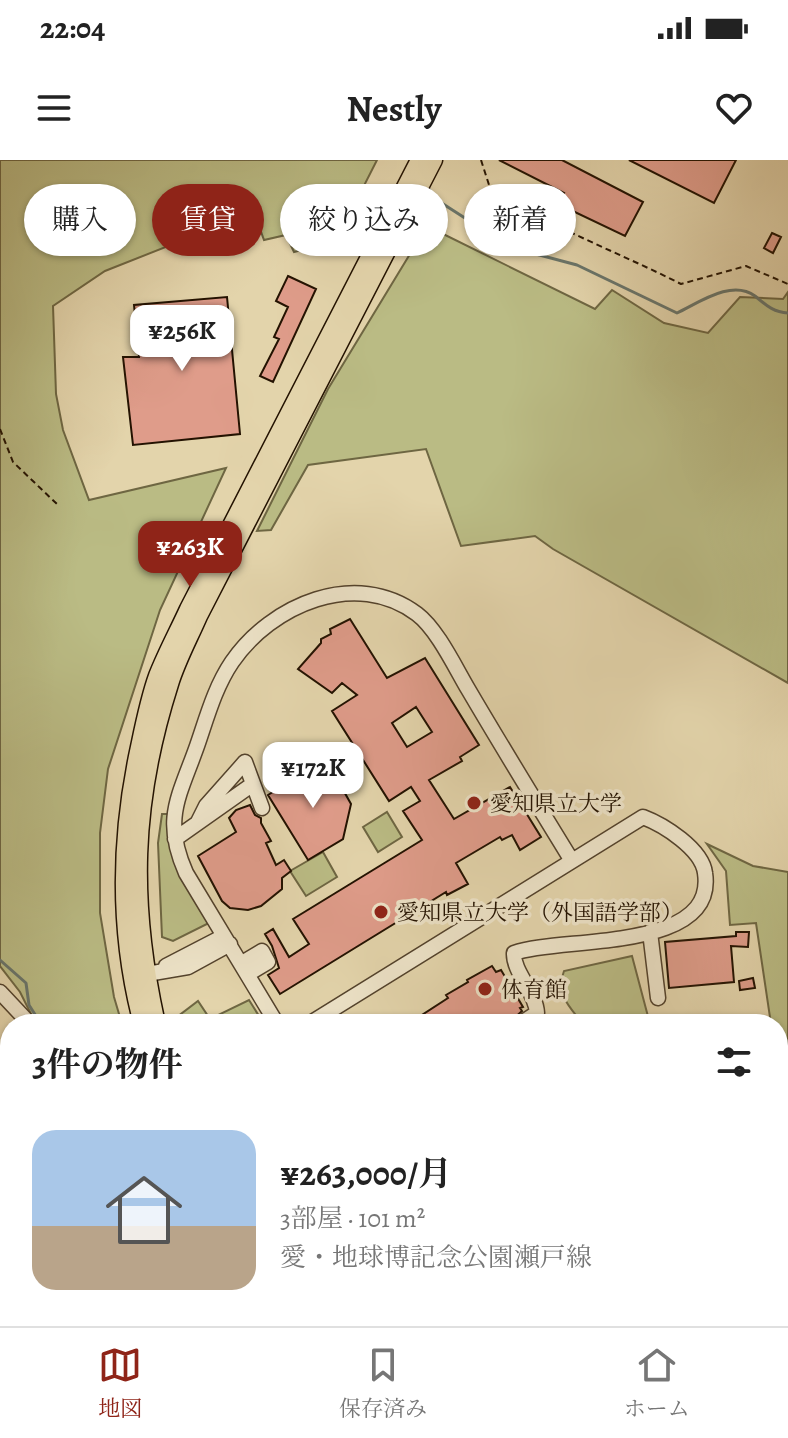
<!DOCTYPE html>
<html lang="ja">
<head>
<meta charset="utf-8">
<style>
	body { margin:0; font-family:Alegreya,"Noto Serif JP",serif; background:#f2f2f2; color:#222; height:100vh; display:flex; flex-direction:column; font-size:30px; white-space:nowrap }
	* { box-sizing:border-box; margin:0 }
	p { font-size:26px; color:#767676 }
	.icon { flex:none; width:44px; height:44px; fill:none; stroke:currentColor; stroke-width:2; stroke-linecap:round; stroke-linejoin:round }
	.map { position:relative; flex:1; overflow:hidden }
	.drawer { position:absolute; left:0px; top:854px; width:788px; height:312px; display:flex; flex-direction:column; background:#fff; border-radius:32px 32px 0 0; box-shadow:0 2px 6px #0004 }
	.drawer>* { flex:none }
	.guide { position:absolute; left:24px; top:24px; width:740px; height:72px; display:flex; gap:16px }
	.price { position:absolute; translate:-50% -68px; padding:0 18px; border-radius:16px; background:#fff; color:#222; font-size:26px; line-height:52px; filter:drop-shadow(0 2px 4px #0008) }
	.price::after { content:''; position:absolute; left:50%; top:48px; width:24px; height:18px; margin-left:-12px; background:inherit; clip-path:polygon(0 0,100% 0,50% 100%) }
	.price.active { background:#8f2418; color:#fff }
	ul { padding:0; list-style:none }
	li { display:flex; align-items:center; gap:24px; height:200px; padding:0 32px }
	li+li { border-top:2px solid #e0e0e0 }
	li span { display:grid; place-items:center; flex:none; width:224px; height:160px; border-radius:24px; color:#555 }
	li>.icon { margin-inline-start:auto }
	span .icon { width:96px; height:96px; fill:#fffc; stroke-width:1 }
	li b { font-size:34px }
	h2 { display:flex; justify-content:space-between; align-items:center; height:96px; padding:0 32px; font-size:34px }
	.chip { padding:0 28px; border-radius:36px; background:#fff; box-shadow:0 2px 6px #0004; font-size:28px; line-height:72px }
	.chip.active { background:#8f2418; color:#fff }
	.status { display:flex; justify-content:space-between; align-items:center; height:56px; padding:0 40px; background:#fff; direction:ltr }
	.status svg { height:22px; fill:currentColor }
	header { display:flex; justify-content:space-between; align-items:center; height:104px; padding:0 32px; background:#fff; font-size:36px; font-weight:700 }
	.menu { display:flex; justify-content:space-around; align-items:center; height:112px; border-top:2px solid #e0e0e0; background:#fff; font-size:22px; color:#767676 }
	.menu a { display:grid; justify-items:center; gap:4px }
	.menu .active { color:#8f2418 }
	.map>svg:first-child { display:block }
</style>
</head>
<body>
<div class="status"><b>22:04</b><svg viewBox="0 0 49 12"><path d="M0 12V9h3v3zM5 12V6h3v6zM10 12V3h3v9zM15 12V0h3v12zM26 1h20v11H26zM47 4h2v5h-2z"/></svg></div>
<header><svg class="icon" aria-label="menu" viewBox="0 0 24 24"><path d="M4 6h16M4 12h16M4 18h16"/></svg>Nestly<svg class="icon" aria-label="heart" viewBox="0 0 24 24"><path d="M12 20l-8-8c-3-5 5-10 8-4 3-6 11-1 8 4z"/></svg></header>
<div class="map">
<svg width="788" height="1166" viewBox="0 0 788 1166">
	<rect width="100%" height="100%" fill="#e3d4ab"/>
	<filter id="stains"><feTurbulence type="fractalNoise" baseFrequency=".0025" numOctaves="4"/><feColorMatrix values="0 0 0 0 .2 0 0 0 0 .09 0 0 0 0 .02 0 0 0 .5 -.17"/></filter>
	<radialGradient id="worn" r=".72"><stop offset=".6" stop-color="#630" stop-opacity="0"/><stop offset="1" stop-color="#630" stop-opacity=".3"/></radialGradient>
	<path fill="#babb84" stroke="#6e6642" stroke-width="2" d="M0,0H377L336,81L294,92L286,75L264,80L254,52L105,111L53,146L56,234L63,270L89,340L226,308L160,450L108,609L100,673V753L114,837L122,864H36L20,832L0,806Z
		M427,66L595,149L612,130L664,163L708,173L740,137L783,139L788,132V523L553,389L535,376L461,386L426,289L308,305L271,370L257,371L328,229Z
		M387,652L402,677L378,692L363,667Z
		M162,654H168L209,763L173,781L162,777L158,683Z
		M707,684L753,706L788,712V1041H778V960L786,959L778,907V864H771L756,763L730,765L726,711Z
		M323,692L337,717L306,736L290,711Z
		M632,796L650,864H583C569,846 555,834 564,811Z
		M249,840L264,864H179L177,857L198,841L210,859Z
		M0,1036L10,1039V1129L0,1131Z
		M788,1132V1166H664L687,1156H778V1133Z
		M36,1156H111L109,1166H36Z"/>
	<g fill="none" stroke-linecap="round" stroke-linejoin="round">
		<path stroke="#69756b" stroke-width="3" d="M426,26L440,42L468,60L532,93L577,105L677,153C700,142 732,119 755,136C766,145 773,152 788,153
			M0,800L26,823L29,845L41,864"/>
	</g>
	<path fill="#df9c8a" stroke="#231201" stroke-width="2" fill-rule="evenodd" d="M499,0H562L643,42L625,76L558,44L564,33Z
		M629,0H736L714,43Z
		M772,73L781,77L773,93L764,88Z
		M288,116L316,129L273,222L260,216L279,179L274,177L288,147L276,141Z
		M227,137L240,274L133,285L123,197H139L134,145Z
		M350,459L387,518L425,498L479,585L460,597L462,601L429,620L454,659L510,627L541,677L520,690L512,675L502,680L500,677L456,703L468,724L447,735L446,732L280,834L268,815L279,808L272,786L265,774L273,769L289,797L309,784L293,759L422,680L403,651L420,641L411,627L389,641L332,551L357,535L342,523L332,533L298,509L321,483V479L331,474L330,469ZM416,547L432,572L407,587L392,563Z
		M323,601L338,629L342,628L351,644L343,679L308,700L268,635Z
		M250,645L255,655L261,658V663L271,681L266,683L276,705L284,700L291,711L282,718V729L261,746L248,750L230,748L222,741L198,696L236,672L229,658L236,650Z
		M736,772H749L748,787L731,786L734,822L669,828L665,782L736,776Z
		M492,806L496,812L501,810L523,847L520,848L522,851L510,862L408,864L448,838L446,835L468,822L467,820Z
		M753,818L755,828L740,830L739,821Z"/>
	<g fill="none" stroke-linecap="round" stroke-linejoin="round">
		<defs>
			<path id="minor" d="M198,662L206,646L245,602L262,648
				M175,679L253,624
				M650,772L658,838
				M242,803L262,791L268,802L248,814
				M166,806L222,777
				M138,818L147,814L188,807L230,784
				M0,832L30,864
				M277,864L186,713C162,659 179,637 197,586C207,557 215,527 232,502C271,445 356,408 417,454C437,469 455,507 468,529C502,587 537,644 572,701
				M309,864L643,657C664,665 702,689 705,713C717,793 561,776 514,793C513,812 536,832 537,853L520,864
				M778,1142H788
				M252,1156L266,1162L280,1156
				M687,1164L688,1166
				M707,1166L725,1156"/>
			<path id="major" d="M142,864C118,773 119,679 139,587C144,563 149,538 157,516C166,493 178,471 188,449L419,0
				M157,864C130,743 132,643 170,524C177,501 189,479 199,456L434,0
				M778,1061L788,1060
				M778,1075L788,1074
				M778,1087L788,1086
				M778,1101L788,1100
				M313,1156L322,1166
				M337,1156L346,1166
				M445,1166L463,1156
				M482,1166L500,1156
				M508,1166L530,1156
				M566,1166L587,1156"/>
		</defs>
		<use href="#minor" stroke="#53422c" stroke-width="17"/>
		<use href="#major" stroke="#231201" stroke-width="19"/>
		<path stroke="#231201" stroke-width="2" stroke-dasharray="6 4" stroke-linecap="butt" d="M481,0L490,28C549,67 618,92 681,124L746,106L788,124
			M0,269L13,302L58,345
			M0,1014H10
			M30,1166V1156"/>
		<use href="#minor" stroke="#ede3c8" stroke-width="14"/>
		<use href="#major" stroke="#e3d4ab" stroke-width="16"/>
		<path stroke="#231201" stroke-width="2" d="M778,1116L788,1115
			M778,1130L788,1129
			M609,1166L626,1156
			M659,1166L679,1156"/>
	</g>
	<g fill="#8f2418" stroke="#ede3c8" stroke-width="3">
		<circle cx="474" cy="643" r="8"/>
		<circle cx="381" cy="752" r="8"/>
		<circle cx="485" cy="829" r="8"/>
	</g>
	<g text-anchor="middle" stroke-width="7" stroke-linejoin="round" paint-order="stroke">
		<g font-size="22" fill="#231201" stroke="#ede3c8" text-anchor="start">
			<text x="490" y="651">愛知県立大学</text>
			<text x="397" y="760">愛知県立大学（外国語学部）</text>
			<text x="501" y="837">体育館</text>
		</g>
	</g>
	<rect width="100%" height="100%" filter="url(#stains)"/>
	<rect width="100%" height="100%" fill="url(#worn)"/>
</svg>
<b class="price" style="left:182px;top:213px">¥256K</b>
<b class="price active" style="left:190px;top:429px">¥263K</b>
<b class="price" style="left:313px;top:650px">¥172K</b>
<div class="guide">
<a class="chip">購入</a>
<a class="chip active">賃貸</a>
<a class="chip">絞り込み</a>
<a class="chip">新着</a>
</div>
<section class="drawer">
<h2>3件の物件<svg class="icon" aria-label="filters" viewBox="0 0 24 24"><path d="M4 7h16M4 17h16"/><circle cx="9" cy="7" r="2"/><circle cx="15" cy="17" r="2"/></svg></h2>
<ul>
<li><span style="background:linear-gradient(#a9c7e8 60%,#b9a48a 0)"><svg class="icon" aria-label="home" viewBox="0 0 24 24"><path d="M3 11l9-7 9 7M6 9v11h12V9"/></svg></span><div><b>¥263,000/月</b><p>3部屋 · 101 m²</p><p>愛・地球博記念公園瀬戸線</p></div></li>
</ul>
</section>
</div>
<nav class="menu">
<a class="active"><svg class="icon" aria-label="map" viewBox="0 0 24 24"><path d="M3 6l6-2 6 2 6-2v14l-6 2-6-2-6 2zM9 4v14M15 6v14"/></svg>地図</a>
<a><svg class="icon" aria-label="saved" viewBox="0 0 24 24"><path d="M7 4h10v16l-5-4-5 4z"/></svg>保存済み</a>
<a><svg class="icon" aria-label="home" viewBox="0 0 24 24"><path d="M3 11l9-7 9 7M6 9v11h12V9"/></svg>ホーム</a>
</nav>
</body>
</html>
